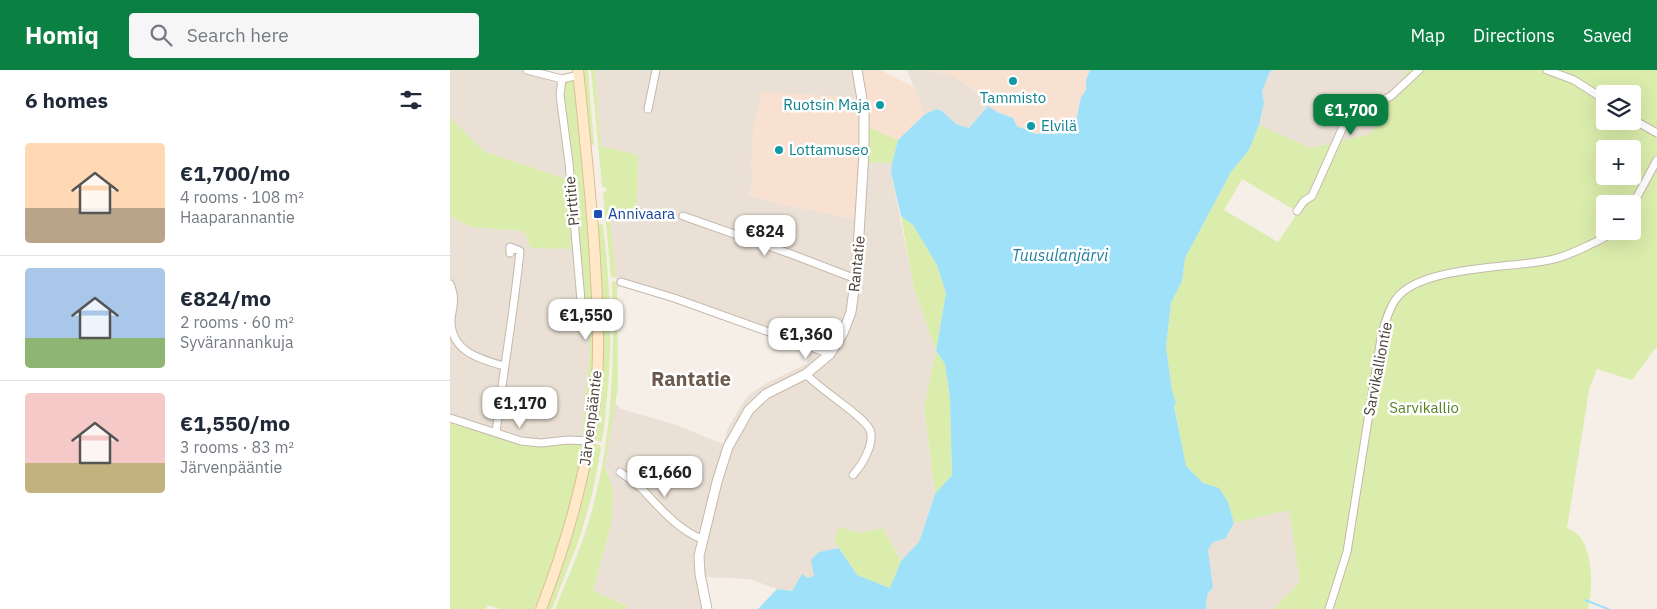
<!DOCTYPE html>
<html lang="en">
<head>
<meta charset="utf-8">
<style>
	body { margin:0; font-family:"IBM Plex Sans",sans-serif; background:#f6f6f7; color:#1f2937; height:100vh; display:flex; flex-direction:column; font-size:19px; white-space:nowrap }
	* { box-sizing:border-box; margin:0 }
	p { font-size:16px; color:#747a83 }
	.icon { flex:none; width:28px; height:28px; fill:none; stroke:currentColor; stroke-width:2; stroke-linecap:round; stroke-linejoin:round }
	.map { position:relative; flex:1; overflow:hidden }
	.details { display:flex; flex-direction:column; background:#fff; width:450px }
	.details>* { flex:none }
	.controls { position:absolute; left:1146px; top:15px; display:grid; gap:10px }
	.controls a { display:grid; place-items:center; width:45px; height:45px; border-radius:5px; background:#fff; box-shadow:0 5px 20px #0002; font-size:25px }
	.price { position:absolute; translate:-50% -42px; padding:0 11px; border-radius:10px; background:#fff; color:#222; font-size:16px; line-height:32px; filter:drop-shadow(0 1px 2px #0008) }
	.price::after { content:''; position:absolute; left:50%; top:30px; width:15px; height:11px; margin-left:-8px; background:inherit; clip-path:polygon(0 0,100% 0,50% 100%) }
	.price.active { background:#0b8043; color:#fff }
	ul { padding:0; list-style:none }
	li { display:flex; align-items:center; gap:15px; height:125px; padding:0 25px }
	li+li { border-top:1px solid #e0e1e3 }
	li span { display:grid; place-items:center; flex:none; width:140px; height:100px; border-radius:5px; color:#555 }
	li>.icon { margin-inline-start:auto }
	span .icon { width:60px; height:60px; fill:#fffc; stroke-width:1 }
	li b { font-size:21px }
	h2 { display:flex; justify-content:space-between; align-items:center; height:60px; padding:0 25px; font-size:21px }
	header { display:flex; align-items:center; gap:30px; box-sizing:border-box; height:70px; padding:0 25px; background:#0b8043; color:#fff }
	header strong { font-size:24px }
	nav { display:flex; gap:28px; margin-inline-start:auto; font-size:18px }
	.search { width:350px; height:45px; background:#f6f6f7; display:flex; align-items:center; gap:12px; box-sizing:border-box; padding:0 18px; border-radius:5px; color:#747a83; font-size:19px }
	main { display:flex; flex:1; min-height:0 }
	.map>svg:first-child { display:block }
</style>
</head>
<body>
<header>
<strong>Homiq</strong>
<div class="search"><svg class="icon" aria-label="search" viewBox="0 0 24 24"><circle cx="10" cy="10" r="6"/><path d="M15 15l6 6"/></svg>Search here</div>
<nav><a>Map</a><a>Directions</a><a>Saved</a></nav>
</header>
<main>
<section class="details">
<h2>6 homes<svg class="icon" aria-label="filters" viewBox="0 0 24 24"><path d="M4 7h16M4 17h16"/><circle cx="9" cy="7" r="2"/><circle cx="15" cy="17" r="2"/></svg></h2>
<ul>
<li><span style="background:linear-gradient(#ffd9b3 65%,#b9a48a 0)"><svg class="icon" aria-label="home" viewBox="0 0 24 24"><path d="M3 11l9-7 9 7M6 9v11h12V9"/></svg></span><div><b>€1,700/mo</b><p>4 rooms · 108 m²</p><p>Haaparannantie</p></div></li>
<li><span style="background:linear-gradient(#a9c7e8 70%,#8fb573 0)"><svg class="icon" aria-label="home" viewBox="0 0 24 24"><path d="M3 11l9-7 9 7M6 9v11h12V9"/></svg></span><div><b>€824/mo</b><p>2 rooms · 60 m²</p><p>Syvärannankuja</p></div></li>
<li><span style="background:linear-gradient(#f6c9c9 70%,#c2b280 0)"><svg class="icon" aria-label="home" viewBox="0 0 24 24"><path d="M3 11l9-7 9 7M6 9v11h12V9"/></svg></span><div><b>€1,550/mo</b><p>3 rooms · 83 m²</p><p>Järvenpääntie</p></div></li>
</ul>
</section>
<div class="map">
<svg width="1207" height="539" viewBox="0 0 1207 539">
	<rect width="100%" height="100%" fill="#f5efe7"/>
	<path fill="#eae0d5" d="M0,0H90L110,4L107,25L116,109L34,81L0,47Z
		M145,0H412L416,28L301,99L303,105L299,126L336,135L410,150L414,92L442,93L441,102L464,218L486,281L474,339L485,424L469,472L451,491L433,458L409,463L389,458L384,470L389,478L369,482L365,506L350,511L342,521L327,519L300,509L256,507L261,539H176V535L143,521L162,450L163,420L155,396L165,333L171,339L226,355L273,374L278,358L292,334L300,324L315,314L356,294L360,287L356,280L175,215L170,216L167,219L159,137L187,145L188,85L151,76Z
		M457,0H479L500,5L520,16L538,36L519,58L506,54L492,41L487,39L475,44Z
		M822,0H957L921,65L861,78L809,55L814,33L811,21L819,4Z
		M0,146L21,157L74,161L81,178L122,179L131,246L140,250V281L132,374H118L90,377L71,374L38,363L0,353Z
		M839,439L850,511L824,539H756L757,525L763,517L758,480L763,472L775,469L784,453Z"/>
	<path fill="#f9e1d1" d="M412,0H430L464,17L475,44L448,70L416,57L411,150L336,135L299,126L303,105L301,99L303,57L312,22L416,28Z
		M479,0H640L636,10V20L631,27L626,51L616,61L604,64L593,63L586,64L567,56L563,48L547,42L538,36L520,16L500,5Z"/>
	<path fill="#dbedac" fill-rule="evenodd" d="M133,0H138L144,75L140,74Z
		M141,0H145L151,76L188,85L187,146L159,138L166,208L161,207L153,122L157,121L156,118L152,116Z
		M957,0H1207V276L1182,310L1147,299L1139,320L1117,458C1121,460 1127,463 1130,467C1143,484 1143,518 1138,539H824L850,511L839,440L784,453L778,432L765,417L753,413L736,396L724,335L726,333L722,321L716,276L721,233L732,211L735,188L781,102L799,80L809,55L861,78L883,73L860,125L843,139L792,109L774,140L828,172L848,142L863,126L887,72L921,64ZM1155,24H1182V51H1155ZM1155,79H1182V106H1155ZM1155,134H1182V161H1155Z
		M122,9L125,19L141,200L143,222L140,244H137L112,20L114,11Z
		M0,47L34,81L116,109L122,179L81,178L74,161L21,157L0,146Z
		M416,56L448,70L442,93L414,92Z
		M451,146L463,155L487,195L496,223L486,281L495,294L500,328L502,405L485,424L474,338L486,281L464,218Z
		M151,154L153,155C160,215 164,275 156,335C155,346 155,362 151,372L145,370C150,331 153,291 153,251C153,219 147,187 149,155Z
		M163,211L167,212V219L168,317L155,396L163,420L162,450L143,521L177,536L176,539H105C116,512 128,485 137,457C162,379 165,294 162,212Z
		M140,249C149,273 140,336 136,363L132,367L140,281Z
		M0,353L38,363L71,374L90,377L118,374L133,375L124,425L102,498L84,539H49L38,535L36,539H0Z
		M144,374L150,375L151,379L142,425L130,467L102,539H96C116,485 135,431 144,374Z
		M389,457L409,463L433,458L451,491L440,518L407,505L384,470Z"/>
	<path fill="#9ee1f8" d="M640,0H822L819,4L812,21L814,33L809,55L799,80L781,102L735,188L732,211L721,233L716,276L722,321L726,333L724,336L736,396L753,413L769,418L778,432L784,453L775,469L763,472L758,480L763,517L757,525L756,539H308L327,519L342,521L352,504L358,508L364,506L361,490L369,482L389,478L407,505L440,518L451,491L469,472L485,424L502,405L500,328L495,294L486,281L496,223L487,195L463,155L451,146L441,102L442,93L448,70L475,44L487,39L492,41L506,54L519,58L538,36L547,42L563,48L567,56L586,64L593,63L604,64L616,61L626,51L631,27L636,20V10Z"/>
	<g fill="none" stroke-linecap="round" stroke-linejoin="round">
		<path stroke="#9ee1f8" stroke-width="2" d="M1135,530L1158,539"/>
		<defs>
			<path id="minor" d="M77,0L112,9L129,5
				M1097,0L1124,10L1155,30
				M112,9L110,25L119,93L133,253
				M198,39L206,0
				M1182,49L1207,63
				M1182,136L1207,90
				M847,141L854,131L862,126L892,59L902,46L941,26L969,0
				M233,146L341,184L406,209
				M171,212L224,228L380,284
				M0,214C6,229 3,234 1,249C0,281 29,289 54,296
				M356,304C370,320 414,346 420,360C425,374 412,395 403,405
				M0,348L71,371L91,373L118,370L140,371
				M46,363C53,302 64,242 70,181L60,177V183
				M170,402C177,407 185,413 192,419C209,437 228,460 252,469
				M879,539L897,482L931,268C934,256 938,240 946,229C969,197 1056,198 1094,191C1109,189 1123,183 1137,176C1146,172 1156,168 1163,161"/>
			<path id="tertiary" d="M257,539L250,504L249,486L267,412L278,377L299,340L316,324L356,304L380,284L393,263L401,242L407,197L414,82V41L407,0"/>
			<path id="secondary" d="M91,539C117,472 137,404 145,331C151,279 147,226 144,173C140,115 134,58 128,0"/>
		</defs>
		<use href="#minor" stroke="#c5b8ac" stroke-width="9"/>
		<use href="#tertiary" stroke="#c5b8ac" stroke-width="11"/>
		<use href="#secondary" stroke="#ddbe95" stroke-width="12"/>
		<use href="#minor" stroke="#fff" stroke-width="7"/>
		<use href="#tertiary" stroke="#fff" stroke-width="9"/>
		<use href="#secondary" stroke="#ffe9c8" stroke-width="10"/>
	</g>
	<g fill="#0f9aa8" stroke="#fff" stroke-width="2">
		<circle cx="563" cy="11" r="5"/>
		<circle cx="430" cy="35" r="5"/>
		<circle cx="581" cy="56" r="5"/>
		<circle cx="329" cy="80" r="5"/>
	</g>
	<rect fill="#1a4fb4" stroke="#fff" stroke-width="2" x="143" y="139" width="10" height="10" rx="2.5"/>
	<g text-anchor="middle" stroke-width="5" stroke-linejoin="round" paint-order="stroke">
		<g font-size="15" fill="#0d838f" stroke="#fff" text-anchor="start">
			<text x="563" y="33" text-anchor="middle">Tammisto</text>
			<text x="420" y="40" text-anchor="end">Ruotsin Maja</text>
			<text x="591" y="61">Elvilä</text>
			<text x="339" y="85">Lottamuseo</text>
		</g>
		<g font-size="15" fill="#493e35" stroke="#fff">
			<text transform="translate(122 131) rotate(-95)" y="5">Pirttitie</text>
			<text transform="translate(407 194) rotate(-84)" y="5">Rantatie</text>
			<text transform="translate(928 299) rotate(-79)" y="5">Sarvikalliontie</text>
			<text transform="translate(141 348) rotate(-83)" y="5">Järvenpääntie</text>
		</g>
		<g font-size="15" fill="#164399" stroke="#fff" text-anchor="start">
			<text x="158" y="149">Annivaara</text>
		</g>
		<g font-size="15" fill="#568222" stroke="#fff">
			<text x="974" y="343">Sarvikallio</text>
		</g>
		<g font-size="16" font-style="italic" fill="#1f7d9e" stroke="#fff">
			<text x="610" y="191">Tuusulanjärvi</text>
		</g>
		<g font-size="20" font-weight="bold" fill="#6d5a4b" stroke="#fff">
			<text x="241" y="316">Rantatie</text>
		</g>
	</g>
</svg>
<div class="controls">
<a><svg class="icon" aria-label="layers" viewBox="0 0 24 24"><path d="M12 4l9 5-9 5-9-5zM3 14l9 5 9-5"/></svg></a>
<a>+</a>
<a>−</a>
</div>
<b class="price active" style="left:901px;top:66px">€1,700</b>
<b class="price" style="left:315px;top:187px">€824</b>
<b class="price" style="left:136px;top:271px">€1,550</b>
<b class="price" style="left:356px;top:290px">€1,360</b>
<b class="price" style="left:70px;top:359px">€1,170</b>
<b class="price" style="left:215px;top:428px">€1,660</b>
</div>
</main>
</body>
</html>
